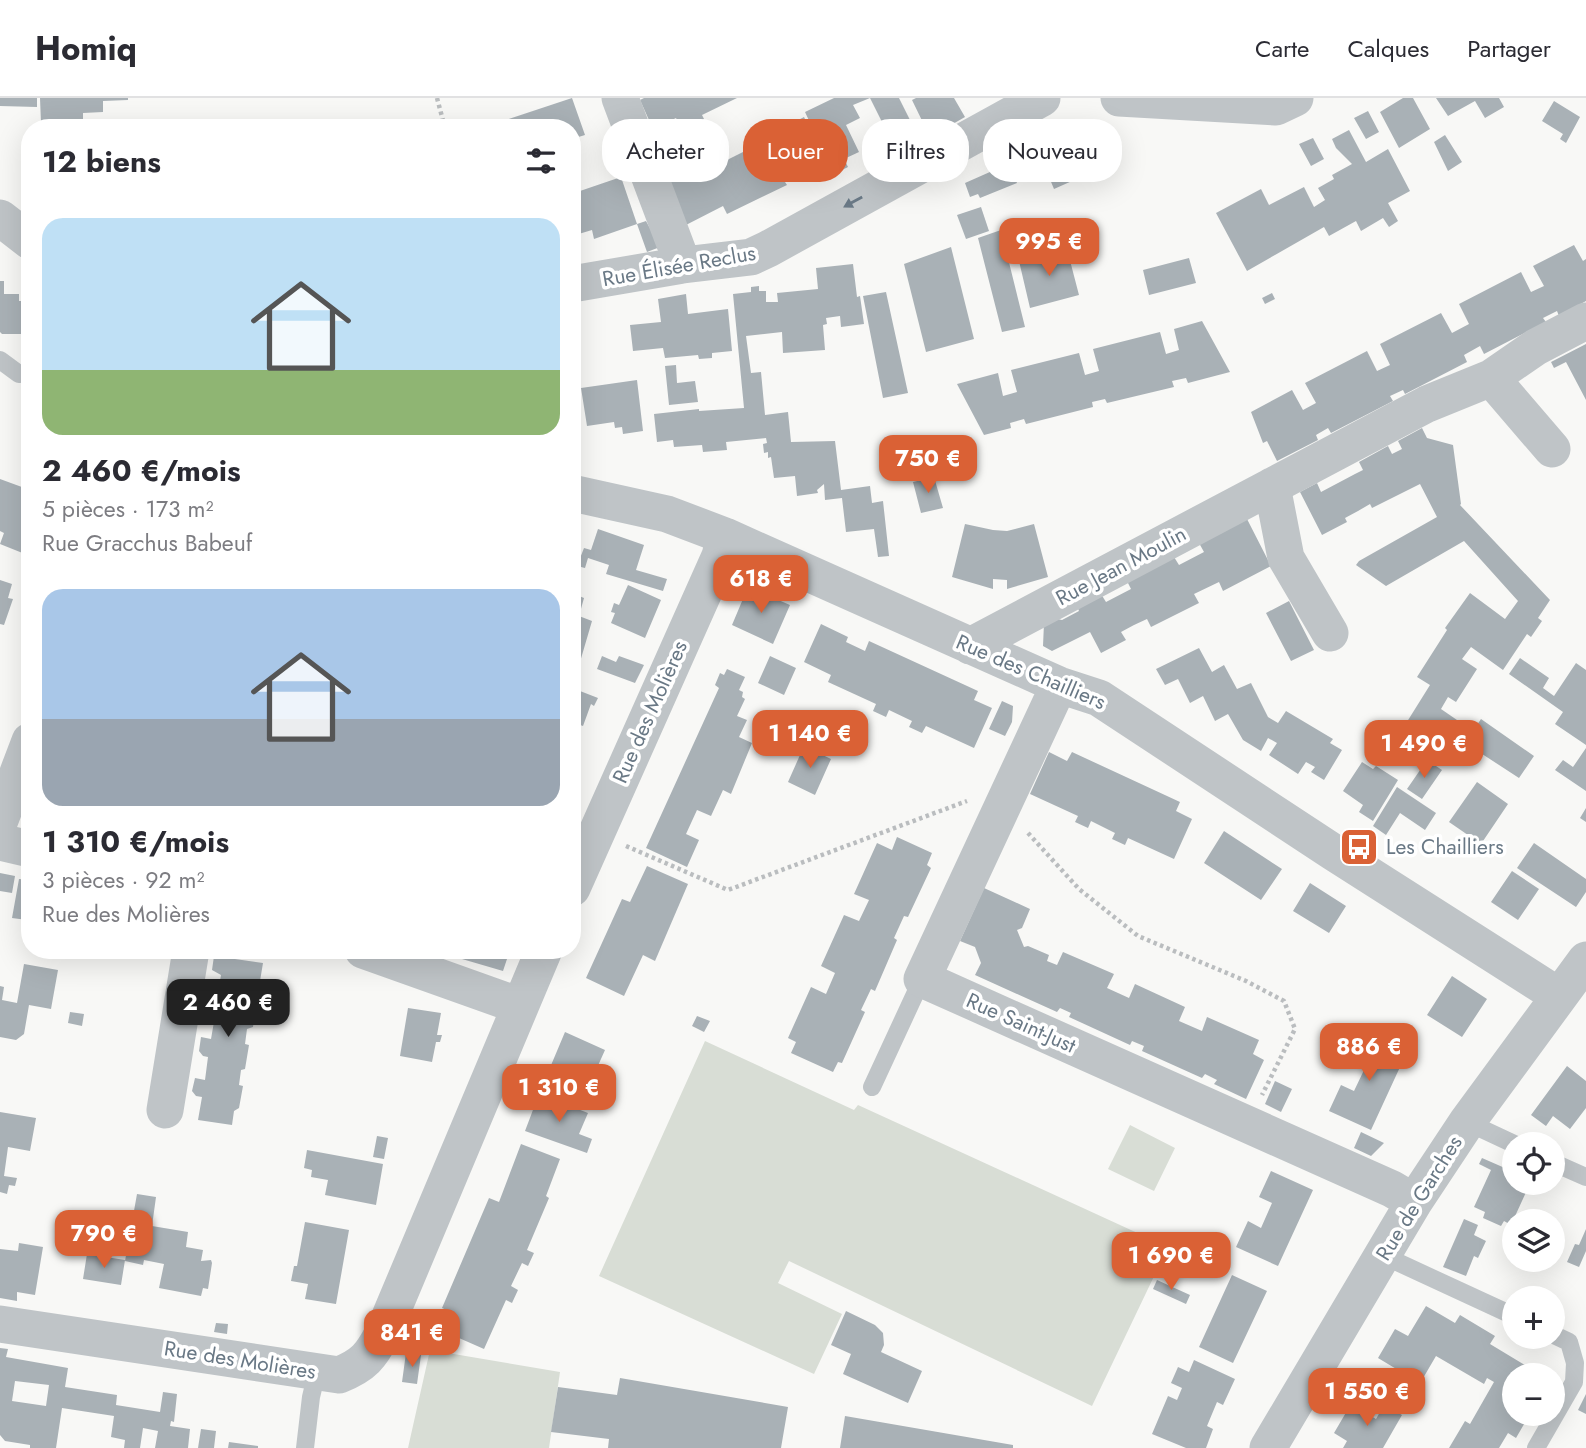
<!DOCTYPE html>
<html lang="fr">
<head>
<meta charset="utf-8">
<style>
	body { margin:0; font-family:Jost,sans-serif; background:#f7f7f7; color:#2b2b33; height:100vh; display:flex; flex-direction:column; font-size:26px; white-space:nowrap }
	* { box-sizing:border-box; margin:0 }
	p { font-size:23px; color:#7c7c81 }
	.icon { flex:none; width:38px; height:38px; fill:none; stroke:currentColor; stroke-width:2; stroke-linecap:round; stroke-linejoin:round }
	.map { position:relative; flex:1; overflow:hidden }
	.sheet { position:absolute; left:21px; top:21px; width:560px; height:840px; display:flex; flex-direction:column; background:#fff; border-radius:28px; box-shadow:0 7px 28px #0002 }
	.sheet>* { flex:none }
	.hud { position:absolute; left:602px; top:21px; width:665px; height:63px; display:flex; gap:14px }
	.tools { position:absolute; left:1502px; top:1034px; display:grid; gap:14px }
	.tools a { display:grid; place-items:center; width:63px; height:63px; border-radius:50%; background:#fff; box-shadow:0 7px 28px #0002; font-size:35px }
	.price { position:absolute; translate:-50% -60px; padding:0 16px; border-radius:14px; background:#da6135; color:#fff; font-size:23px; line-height:46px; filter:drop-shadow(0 2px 4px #0008) }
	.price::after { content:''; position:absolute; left:50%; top:42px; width:21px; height:16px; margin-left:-10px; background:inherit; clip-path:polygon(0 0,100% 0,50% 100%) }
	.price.active { background:#222; color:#fff }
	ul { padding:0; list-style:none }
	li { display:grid; align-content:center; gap:14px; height:371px; padding:0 21px }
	li span { display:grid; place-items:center; height:217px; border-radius:21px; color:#555 }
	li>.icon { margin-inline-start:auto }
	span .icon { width:126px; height:126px; fill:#fffc; stroke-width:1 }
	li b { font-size:30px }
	h2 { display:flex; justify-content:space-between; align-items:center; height:84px; padding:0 21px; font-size:30px }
	.chip { padding:0 24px; border-radius:28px; background:#fff; box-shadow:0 7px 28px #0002; font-size:24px; line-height:63px }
	.chip.active { background:#da6135; color:#fff }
	header { display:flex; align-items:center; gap:42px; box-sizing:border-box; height:98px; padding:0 35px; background:#fff; border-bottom:2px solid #e1e1e2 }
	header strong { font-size:33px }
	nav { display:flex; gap:38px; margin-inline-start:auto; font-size:24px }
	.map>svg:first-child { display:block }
</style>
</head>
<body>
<header>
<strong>Homiq</strong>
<nav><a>Carte</a><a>Calques</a><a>Partager</a></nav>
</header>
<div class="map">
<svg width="1586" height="1350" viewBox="0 0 1586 1350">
	<rect width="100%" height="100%" fill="#f8f8f6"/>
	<path fill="#d8ddd5" d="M705,943L854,1012L858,1007L1168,1149L1092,1308L789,1163L778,1185L842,1216L814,1276L599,1178Z
		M1130,1027L1175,1050L1154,1093L1108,1071Z
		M430,1252L560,1274L549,1350H408Z"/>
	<path fill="#a9b1b6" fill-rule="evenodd" d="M0,0H37V9L0,8Z
		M40,0H128V2L103,3V14L83,15V24L41,25Z
		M572,0L585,37L572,41V30H508L506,22Z
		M644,0H737L702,17L704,21L682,32L676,20L653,31L640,2Z
		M834,0H870L853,7L860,20L846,27L859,54L844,61L848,69L834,76L805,14Z
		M870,0H899L910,22L907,23L912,34L892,44Z
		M916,0H954L965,19L930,39L912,2Z
		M1403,0H1413L1430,31L1399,50L1380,14Z
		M1436,0H1499L1504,9L1485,20L1475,3L1448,18Z
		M1554,3L1580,19L1566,45L1560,41L1563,36L1542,23Z
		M1368,13L1379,34L1366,41L1354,20Z
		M804,19L826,64L785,84L787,87L727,116L723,108L684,128L662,84L703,63L707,72L765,43L764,40Z
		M1060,21H1063L1076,51L1088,45L1099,71L1054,91L1044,67L1032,69L1014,78L1017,85L980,100L978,96L970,99L965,85L1008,66L1003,53Z
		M1349,32L1366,64L1388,51L1410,93L1388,105L1398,123L1389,129L1383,120L1361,133L1356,123L1329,138L1324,129L1247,173L1216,115L1261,91L1269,107L1304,89L1314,109L1325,102L1318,90L1334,81L1332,77L1352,66L1336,50L1332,41Z
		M1445,37L1462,64L1448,73L1434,44Z
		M1313,40L1324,61L1311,68L1299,46Z
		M621,79L637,126L646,123L660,149L647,154L637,126L594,141L592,132L572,138V86L577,85L580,93Z
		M981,109L989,133L966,141L957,117Z
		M1001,132L1025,229L1002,234L978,140Z
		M1574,147L1583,163L1586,161V203L1559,218L1557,213L1543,220L1546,224L1484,256L1480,248L1464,257L1467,264L1405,296L1403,292L1390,298L1393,303L1331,335L1328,330L1316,337L1318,342L1277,363L1267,343L1263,345L1251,314L1292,292L1303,312L1316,305L1305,285L1367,253L1377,273L1390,267L1380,246L1441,215L1452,235L1469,226L1459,206L1521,174L1531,194L1544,188L1533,168Z
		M951,149L974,241L926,254L904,166Z
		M1067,151L1079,197L1030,210L1019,163Z
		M1189,160L1196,185L1149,197L1143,172Z
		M853,166L857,199L860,198L864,226L841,229L840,218L826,220L827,226L823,227L825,252L783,255L782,234L746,238L751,275L761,274L765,317L788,314L791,344L835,343L841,392L870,388L872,405L883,403L889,458L878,459L874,431L846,434L842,400L825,402L824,386L817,392L818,395L797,398L795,378L774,380L771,359L768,360V354L764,355L763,346L767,345L766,340L726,344L727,352L703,354L702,347L674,349L673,342L657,344L654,316L699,311V313L744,310L733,196L751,194V189L759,188V193H766V204H778L777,195L818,191L816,170Z
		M0,183H4V196H19V203H30V236H2L0,234Z
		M886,194L908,295L883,300L863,198Z
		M1272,195L1275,201L1265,206L1262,200Z
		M686,196L688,216L728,211L732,253L712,255V260L699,261L698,257L665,260L663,250L633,253L630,227L661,224L658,201Z
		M1202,223L1230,274L1188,285L1186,280L1172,283L1174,289L1107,305L1105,301L1092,304L1093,309L1026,326L1024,321L1010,325L1011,330L984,337L957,286L998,275L1003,298L1017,294L1011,272L1079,255L1085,277L1099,273L1093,251L1160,234L1166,256L1179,252L1174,231Z
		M572,245H575L577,262H572Z
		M1586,246V302L1566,264L1554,270L1551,264Z
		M676,267L677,285L695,283L698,304L669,307L665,268Z
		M637,282L643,333L623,336L622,329L615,330L614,324L587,328L581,290Z
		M1422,330L1427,340L1453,347L1461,406L1460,407L1550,502L1538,520L1542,523L1531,539L1527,536L1503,572L1471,549L1462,561L1477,571L1456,604L1448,599L1441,611L1473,633L1481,621L1534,658L1519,680L1433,624L1419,648L1400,635L1430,587L1417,579L1447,532L1445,530L1470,495L1505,521L1518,503L1464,443L1386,488L1356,467L1359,463L1437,419L1420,386L1372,410L1370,406L1358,413L1345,420L1347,424L1322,437L1300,394L1317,385L1321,394L1355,376L1363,372L1359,364L1388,348L1392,356L1402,351L1398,343Z
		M934,379L943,410L921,415L913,384Z
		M0,381L30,392V458L0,446L4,435L0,433Z
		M1247,421L1271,468L1223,493L1219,484L1194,496L1199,505L1151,529L1147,521L1134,527L1121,534L1126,542L1101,555L1090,534L1052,553L1043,548L1044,525L1053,520L1062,522L1079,513L1077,508L1101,496L1106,504L1131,491L1127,483L1174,459L1179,467L1204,454L1199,445Z
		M965,426L993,432L1007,433L1034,426L1048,479L1007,491V482L993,481V491L952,479Z
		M598,431L644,447L636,472L667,481L663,493L606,476L609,467L588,460L585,470L577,468L584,450L591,452Z
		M0,482L12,486L8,500L13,501L4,527L0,526Z
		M628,487L661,502L645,540L611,525L615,515L611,514L614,505L619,507Z
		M748,489L790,507L773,546L732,527Z
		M572,495L584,500L579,518L592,523L575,581L572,580Z
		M1289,503L1314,552L1291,563L1266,515Z
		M821,526L848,539L846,544L865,553L869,543L978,593L974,602L992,610L974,650L926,628L922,635L909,629L912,623L889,612L886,619L873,613L876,606L828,584L831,577L804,564Z
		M1199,550L1212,574L1224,567L1237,591L1251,585L1268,619L1278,625L1286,613L1333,641L1330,645L1342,652L1324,682L1311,674L1315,669L1306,664L1298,676L1269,657L1277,645L1268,640L1261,653L1243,642L1228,616L1215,623L1203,598L1190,605L1178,581L1165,587L1156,571Z
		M602,558L616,564L619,558L644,567L635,585L597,571Z
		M770,558L796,570L784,597L758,585Z
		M1520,560L1549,580L1543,590L1554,598L1576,565L1586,572V647L1555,626L1563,614L1509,576Z
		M727,571L745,579L739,592L743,594L742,599L745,601L737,618L747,622L739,639L752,645L731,696L723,692L711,718L697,712L686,736L699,742L687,769L646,750L719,590L715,587L720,575L724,577Z
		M580,593L598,600L594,608L591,606L583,628L572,624V599L577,601Z
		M1002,603L1013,608L1012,624L1005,638L989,631Z
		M804,648L831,661L815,697L788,684Z
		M1586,650V693L1555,672L1563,662L1573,669Z
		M1049,654L1067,663L1072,654L1180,704L1176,713L1192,721L1174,761L1128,740L1125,747L1112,741L1115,735L1091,723L1088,730L1075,724L1078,718L1030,696Z
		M1427,662L1442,672L1422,701L1407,691Z
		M1362,664L1373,671L1376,668L1398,682L1373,723L1359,714L1363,707L1343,693Z
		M1477,684L1508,706L1481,746L1449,724Z
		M1397,689L1436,715L1425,732L1400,715L1386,737L1373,728Z
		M1586,710V724L1580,720Z
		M1224,733L1282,771L1261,802L1204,765Z
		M897,739L932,755L927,767L931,770L908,819L904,818L894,840L897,842L875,893L871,891L861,912L865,914L842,965L838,964L833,974L791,955L796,944L788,940L811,889L826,896L835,875L821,868L844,817L859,823L869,802L854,796L877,745L892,752Z
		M1534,745L1586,781V794L1576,809L1517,770Z
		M647,768L688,786L655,863L643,857L624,898L586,880L622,801L630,804Z
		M1512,773L1539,791L1518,822L1491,804Z
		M0,775L15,778L12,795L0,793Z
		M19,781L30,782V827L27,822L12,820Z
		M1310,785L1346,808L1329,835L1293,813Z
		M984,790L1030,811L1022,830L1017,832L1024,849L1028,848L1049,857L1047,863L1057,867L1063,854L1114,876L1107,890L1129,900L1135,886L1185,909L1179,923L1202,933L1207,919L1259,942L1253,956L1264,962L1246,1001L1214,986L1217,982L1205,976L1202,980L1142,953L1144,948L1132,943L1130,947L1069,919L1071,915L1060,910L1057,914L975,877L981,865L975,849L960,843Z
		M465,852H510L503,873L462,861Z
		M214,858L263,865L259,889L254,891L251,906H256L253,929L247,931L245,946L249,947L245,971L241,972L239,987L243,988L239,1010L234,1013L232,1027L198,1022L202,999L196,998L192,993L195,980L205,982L208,959L203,958L199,953L201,939L211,941L215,918L210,917L206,913L208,899L217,900L221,877L212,872Z
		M24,866L58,872L51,911L29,907L24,936L16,942L0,939V888L4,889L2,902L17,905Z
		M1452,878L1487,901L1462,939L1427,917Z
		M408,910L441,915L437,937H442L440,944H436L432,964L400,958Z
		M70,914L84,916L82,928L68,925Z
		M697,918L710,923L704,934L692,928Z
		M565,934L605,952L588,990L549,972Z
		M1364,936L1406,956L1371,1032L1329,1013L1341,987L1354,993L1365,970L1352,963Z
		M1567,968L1586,983V1010L1570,1031L1553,1018L1546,1028L1531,1017Z
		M1275,983L1292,991L1281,1014L1265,1006Z
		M539,996L588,1015L579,1036L592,1041L587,1055L525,1033Z
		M0,1014L36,1020L30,1053L8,1049L4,1078L17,1080L15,1088L9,1087L7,1096L0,1094Z
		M1361,1034L1384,1045L1371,1058L1354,1050Z
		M377,1038L388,1040L384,1061L373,1059Z
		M521,1046L560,1061L546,1098L549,1100L527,1152L534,1155L528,1168L522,1165L511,1188L518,1192L512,1205L506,1202L484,1251L443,1233L451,1214L442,1210L489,1100L499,1104Z
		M307,1052L383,1066L376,1107L325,1097L328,1082L311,1079L312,1072L304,1070Z
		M1482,1060L1514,1074V1085H1528L1526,1089L1528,1090L1511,1127L1504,1123L1501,1128L1483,1120L1485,1114L1474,1109L1491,1072L1479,1066Z
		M1271,1073L1313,1092L1278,1168L1236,1149L1248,1123L1261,1130L1272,1105L1259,1099Z
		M137,1096L156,1099L152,1128L188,1134L186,1149L203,1152L201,1163L211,1162L212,1165L208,1191L203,1190L201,1198L159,1190L164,1166L144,1162L143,1167L125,1163Z
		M1464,1121L1478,1127L1474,1137L1486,1143L1478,1160L1474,1158L1466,1178L1443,1169Z
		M305,1124L349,1132L336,1206L305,1201L308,1186L291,1183L294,1168H297Z
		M1586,1131V1153L1579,1169L1567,1164L1575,1146L1579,1147Z
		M1509,1141L1514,1143V1154L1506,1151Z
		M19,1145L43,1149L35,1197L17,1194V1203L0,1200V1151L18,1153Z
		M87,1156L125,1162L121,1187L83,1181Z
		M1232,1177L1267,1193L1233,1265L1199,1249Z
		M1157,1182L1190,1197L1186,1206L1153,1191Z
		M1426,1208L1455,1225L1460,1217L1495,1238L1490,1246L1543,1278H1514V1316H1530L1516,1340L1508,1335L1499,1350H1449L1465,1323L1470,1326L1494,1284L1487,1280L1484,1286L1436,1258L1412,1299L1395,1289L1403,1275L1378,1260L1395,1231L1408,1238Z
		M846,1213L875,1227L883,1235L884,1247L881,1254L922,1273L908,1305L843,1276L851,1256L831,1247Z
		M216,1225L228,1226L227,1236L214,1234Z
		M405,1229L418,1235L414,1247L399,1245Z
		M0,1250L8,1251L6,1259L68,1270L65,1289L117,1297L116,1307L160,1314L163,1294L177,1296L174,1324L171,1323L170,1328L190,1331L188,1350H155L158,1333L143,1330L140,1350H124L125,1342L111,1339L114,1318L62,1310L56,1350H30V1347L5,1343L0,1337ZM15,1283L49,1287L46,1308L12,1303Z
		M406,1255L421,1257L417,1286L402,1284Z
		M1194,1262L1235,1281L1223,1307L1217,1304L1207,1328L1213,1331L1206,1350H1186L1152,1336L1168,1298L1177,1302L1182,1290L1171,1285L1178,1269L1189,1274Z
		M620,1280L788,1309L781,1350H608L609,1341L551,1334L558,1289L617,1297Z
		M1586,1296V1316L1578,1312Z
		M1351,1306L1376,1321L1384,1307L1402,1317L1383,1350H1343L1347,1343L1334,1335Z
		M845,1318L1013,1347V1350H840Z
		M201,1331L216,1333L214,1350H198Z
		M229,1344L258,1348V1350H228Z"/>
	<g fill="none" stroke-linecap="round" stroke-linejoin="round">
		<path stroke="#babdbf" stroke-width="4.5" stroke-dasharray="3.5 3.5" stroke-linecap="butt" d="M437,0L445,30
			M1028,735L1079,791L1138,838L1246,883L1284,903L1295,931L1262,997
			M626,748L728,792L967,703"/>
		<path stroke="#bfc4c7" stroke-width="18" d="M0,262L19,276L30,275
			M872,989L922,881
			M1467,1024L1514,1046
			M1552,1064L1586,1079
			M1382,1157L1514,1218
			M305,1350L311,1299L317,1274
			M1536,1350L1574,1284L1575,1265L1569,1244L1552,1236"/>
		<path stroke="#bfc4c7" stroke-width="37" d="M620,0L683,167
			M1119,0L1276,9L1295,0
			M0,120L30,143
			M572,186L683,167L751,159L768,151L1042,0
			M1491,280L1552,351
			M1272,388L1286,460L1330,535
			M572,395L667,416L725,438L1059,587L1099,600L1333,754L1559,898
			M970,548L1427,306L1491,280L1536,249L1586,223
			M1059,587L922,881L1392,1091L1414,1104
			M0,722L30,643
			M0,744L30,751
			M572,790L720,458L725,438
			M363,852L520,908
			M165,1012L191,852
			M0,1226L339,1277C364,1267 371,1258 383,1235L544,852
			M1268,1350L1414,1104L1467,1024L1586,862"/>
	</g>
	<defs><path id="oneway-solid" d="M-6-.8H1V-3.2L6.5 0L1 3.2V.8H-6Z" transform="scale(1.75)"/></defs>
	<use fill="#697885" href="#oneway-solid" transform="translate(853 104) rotate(151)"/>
	<defs>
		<symbol id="bus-square" viewBox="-11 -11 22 22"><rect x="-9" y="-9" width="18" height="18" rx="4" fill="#da6135" stroke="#fff"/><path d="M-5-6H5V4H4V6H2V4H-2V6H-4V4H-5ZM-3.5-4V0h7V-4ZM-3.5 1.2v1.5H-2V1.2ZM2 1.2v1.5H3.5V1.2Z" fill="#fff"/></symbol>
	</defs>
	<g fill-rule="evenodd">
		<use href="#bus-square" x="1337" y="727" width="44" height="44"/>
	</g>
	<g text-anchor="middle" stroke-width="7" stroke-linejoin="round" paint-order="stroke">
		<g font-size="21" fill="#697885" stroke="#fff">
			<text transform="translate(679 168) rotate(-10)" y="7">Rue Élisée Reclus</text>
			<text transform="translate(1121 468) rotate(-28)" y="7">Rue Jean Moulin</text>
			<text transform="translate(1031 574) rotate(23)" y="7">Rue des Chailliers</text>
			<text transform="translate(650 614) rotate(-66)" y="7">Rue des Molières</text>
			<text transform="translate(1021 925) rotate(24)" y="7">Rue Saint-Just</text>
			<text transform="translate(1419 1100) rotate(-58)" y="7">Rue de Garches</text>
			<text transform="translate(240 1262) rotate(9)" y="7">Rue des Molières</text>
		</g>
		<g font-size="21" fill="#697885" stroke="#fff" text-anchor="start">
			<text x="1386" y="756">Les Chailliers</text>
		</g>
	</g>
</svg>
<div class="tools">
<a><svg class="icon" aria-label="locate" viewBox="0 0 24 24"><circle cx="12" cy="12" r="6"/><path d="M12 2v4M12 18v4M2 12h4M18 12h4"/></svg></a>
<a><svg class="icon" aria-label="layers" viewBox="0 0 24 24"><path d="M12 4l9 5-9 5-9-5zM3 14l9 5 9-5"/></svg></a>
<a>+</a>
<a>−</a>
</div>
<b class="price" style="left:1049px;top:180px">995 €</b>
<b class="price" style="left:928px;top:397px">750 €</b>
<b class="price" style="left:761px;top:517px">618 €</b>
<b class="price" style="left:810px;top:672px">1 140 €</b>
<b class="price" style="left:1424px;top:682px">1 490 €</b>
<b class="price active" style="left:228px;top:941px">2 460 €</b>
<b class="price" style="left:1369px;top:985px">886 €</b>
<b class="price" style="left:559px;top:1026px">1 310 €</b>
<b class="price" style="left:104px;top:1172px">790 €</b>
<b class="price" style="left:1171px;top:1194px">1 690 €</b>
<b class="price" style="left:412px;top:1271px">841 €</b>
<b class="price" style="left:1367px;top:1330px">1 550 €</b>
<div class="hud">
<a class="chip">Acheter</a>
<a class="chip active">Louer</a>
<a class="chip">Filtres</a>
<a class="chip">Nouveau</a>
</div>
<section class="sheet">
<h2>12 biens<svg class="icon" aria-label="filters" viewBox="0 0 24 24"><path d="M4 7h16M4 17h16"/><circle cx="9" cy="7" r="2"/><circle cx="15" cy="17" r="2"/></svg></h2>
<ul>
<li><span style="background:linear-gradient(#bfe0f5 70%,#8fb573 0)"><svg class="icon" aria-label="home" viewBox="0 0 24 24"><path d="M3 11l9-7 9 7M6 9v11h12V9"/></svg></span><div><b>2 460 €/mois</b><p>5 pièces · 173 m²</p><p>Rue Gracchus Babeuf</p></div></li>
<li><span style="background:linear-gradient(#a9c7e8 60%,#9aa5b1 0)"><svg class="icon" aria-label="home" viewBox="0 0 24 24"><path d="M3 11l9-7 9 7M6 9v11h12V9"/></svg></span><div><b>1 310 €/mois</b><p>3 pièces · 92 m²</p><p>Rue des Molières</p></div></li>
</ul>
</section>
</div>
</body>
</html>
